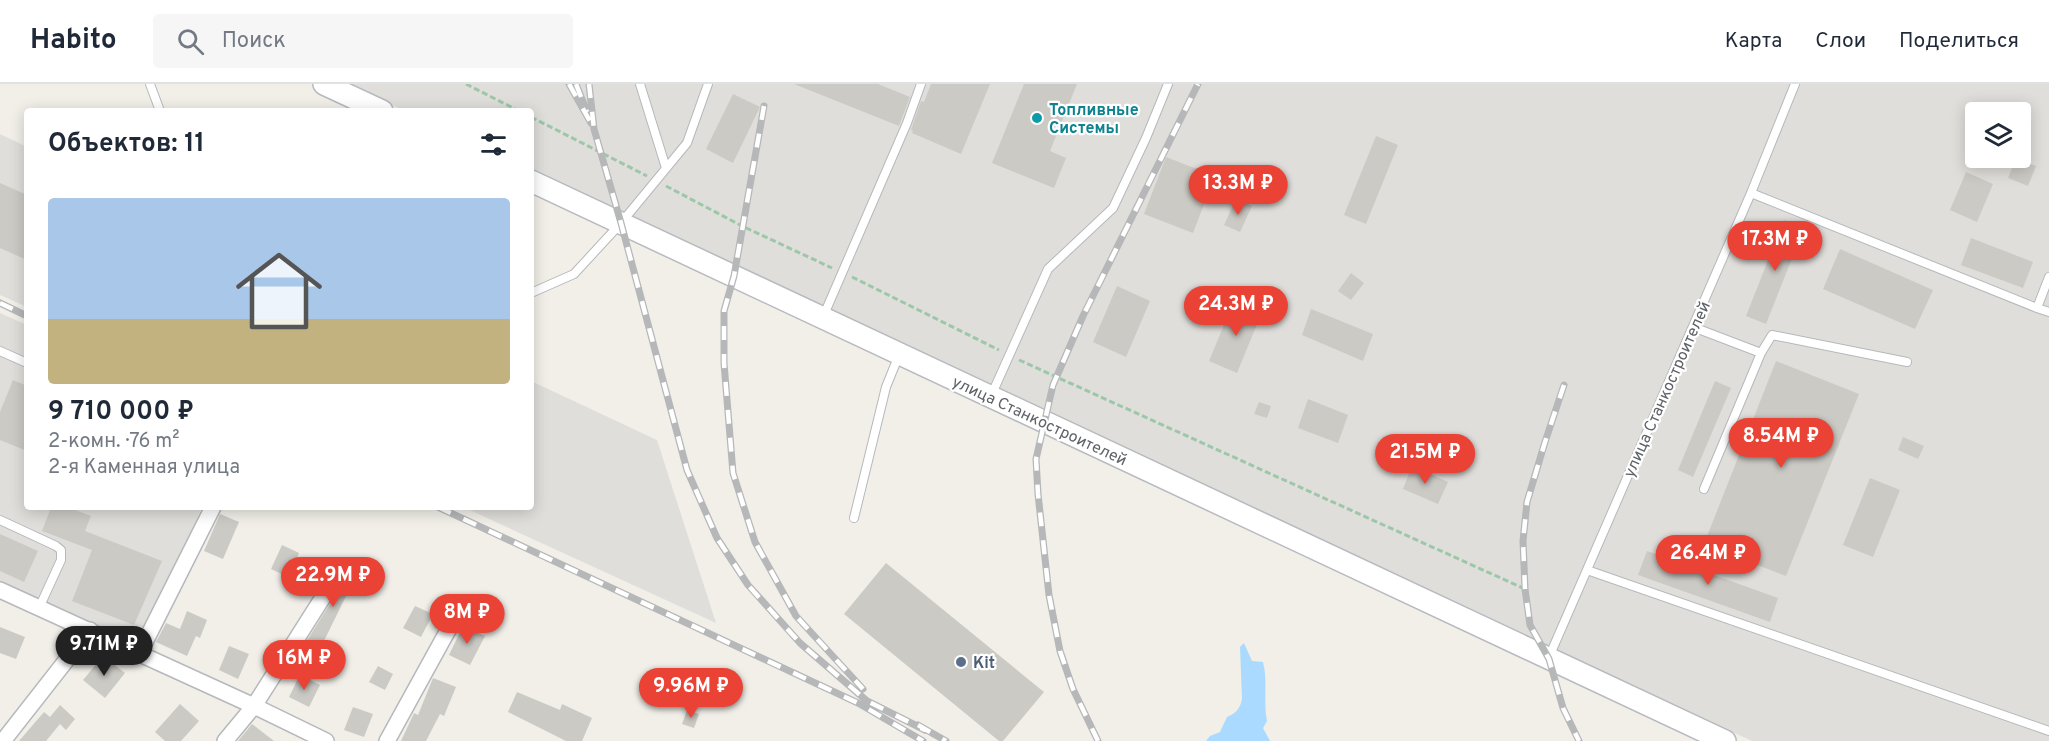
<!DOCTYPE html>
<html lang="ru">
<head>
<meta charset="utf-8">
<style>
	body { margin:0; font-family:Overpass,sans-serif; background:#f6f6f7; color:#1f2937; height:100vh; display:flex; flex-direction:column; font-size:22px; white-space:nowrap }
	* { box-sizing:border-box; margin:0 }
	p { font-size:20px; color:#747a83 }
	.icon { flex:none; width:33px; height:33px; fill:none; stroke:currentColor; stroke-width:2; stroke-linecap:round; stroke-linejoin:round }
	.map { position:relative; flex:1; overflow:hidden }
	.drawer { position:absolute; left:24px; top:24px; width:510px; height:402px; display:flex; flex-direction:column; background:#fff; border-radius:6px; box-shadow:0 3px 15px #0003 }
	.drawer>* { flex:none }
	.tools { position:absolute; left:1965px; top:18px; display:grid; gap:12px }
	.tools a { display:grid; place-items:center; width:66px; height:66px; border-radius:6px; background:#fff; box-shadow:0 3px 15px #0003; font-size:30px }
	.price { position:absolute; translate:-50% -51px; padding:0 14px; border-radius:21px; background:#ea4335; color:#fff; font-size:20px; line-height:39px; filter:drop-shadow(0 2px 3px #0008) }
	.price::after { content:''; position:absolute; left:50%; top:36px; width:18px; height:14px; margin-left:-9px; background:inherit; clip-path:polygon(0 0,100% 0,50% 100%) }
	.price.current { background:#222; color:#fff }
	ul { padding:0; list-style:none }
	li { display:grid; align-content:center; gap:12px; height:318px; padding:0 24px }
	li span { display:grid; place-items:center; height:186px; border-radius:6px; color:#555 }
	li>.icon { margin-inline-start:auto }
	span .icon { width:108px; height:108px; fill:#fffc; stroke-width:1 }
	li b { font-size:26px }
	h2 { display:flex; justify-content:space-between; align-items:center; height:72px; padding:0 24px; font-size:26px }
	header { display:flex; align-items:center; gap:36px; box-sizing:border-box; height:84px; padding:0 30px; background:#fff; border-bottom:2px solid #e0e1e3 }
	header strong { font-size:28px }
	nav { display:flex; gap:33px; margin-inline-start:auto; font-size:21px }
	.search { width:420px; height:54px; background:#f6f6f7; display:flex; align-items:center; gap:15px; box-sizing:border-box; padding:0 21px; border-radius:6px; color:#747a83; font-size:22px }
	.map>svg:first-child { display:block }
</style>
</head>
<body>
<header>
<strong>Habito</strong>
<div class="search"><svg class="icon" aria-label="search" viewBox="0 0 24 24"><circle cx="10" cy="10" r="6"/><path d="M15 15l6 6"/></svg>Поиск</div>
<nav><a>Карта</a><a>Слои</a><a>Поделиться</a></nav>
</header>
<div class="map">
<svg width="2049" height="657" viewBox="0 0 2049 657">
	<rect width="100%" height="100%" fill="#f1efe8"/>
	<path fill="#e0deda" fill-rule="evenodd" d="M347,0H2049V657H1752L531,86V27H405ZM1976,28H2020V74H1976Z
		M0,50L27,63V223L0,211Z
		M0,229L27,241V423H202L141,561L0,498Z
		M531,297L657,356L716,539L463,423H531Z"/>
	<path fill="#aadaff" d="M1244,559L1252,577L1263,578C1268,597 1263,617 1267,637L1263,644L1270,657H1206L1210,652L1220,648L1227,633C1236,629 1240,625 1242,615L1240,563Z"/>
	<path fill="#cccac5" d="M794,0H878L910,13L899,42Z
		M931,0H990L961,70L912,49L913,47L911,46L921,17L924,18Z
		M1024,0H1077L1050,67L1066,74L1054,104L992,79Z
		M733,10L760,23L733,79L706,65Z
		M1376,52L1398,61L1366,140L1344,131Z
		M1166,73L1215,92L1193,149L1144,130Z
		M2016,74L2036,82L2028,102L2008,94Z
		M1966,88L1993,100L1977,138L1950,126Z
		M0,99L27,111V176L0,164Z
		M1236,115L1252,122L1240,148L1224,141Z
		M1784,136L1804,144L1766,240L1746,232Z
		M1971,154L2033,178L2023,204L1961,181Z
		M1840,165L1933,206L1915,245L1823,205Z
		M1351,189L1364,199L1351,216L1338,207Z
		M1117,202L1150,217L1126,273L1093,258Z
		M1234,217L1262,228L1237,289L1209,277Z
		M1311,225L1373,250L1363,277L1302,251Z
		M1776,277L1859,310L1786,492L1704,460Z
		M13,296L27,302V367L0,356V328Z
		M1715,297L1731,304L1693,393L1678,386Z
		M1308,315L1348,331L1338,359L1298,344Z
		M1259,318L1271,322L1267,334L1254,330Z
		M1903,353L1924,362L1918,375L1898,366Z
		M1412,382L1448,398L1438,420L1403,405Z
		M1870,394L1900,406L1873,473L1843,461Z
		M51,423H67L91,432L85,447L162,477L134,541L72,517L92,466L42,447Z
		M220,430L239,438L223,475L204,467Z
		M0,450L38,467L24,498L0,487Z
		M282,461L299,469L288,493L271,485Z
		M1647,467L1778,514L1770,538L1638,491Z
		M886,479L1044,608L1003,657H999L844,530Z
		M338,486L358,494L351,510L348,508L320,565L306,558L333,515L335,510L331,503Z
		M415,522L433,530L421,553L403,544Z
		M187,527L207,536L200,554L196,552L187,572L156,558L166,539L180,545Z
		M463,542L485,552L470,581L449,571Z
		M0,543L25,553L16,575L0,569Z
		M229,562L249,570L238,595L219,586Z
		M103,572L125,589L105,614L83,596Z
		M378,582L393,590L385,606L369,598Z
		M300,591L320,601L309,623L289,613Z
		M433,594L456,603L444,632L440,630L426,657H401L414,629L418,631Z
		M517,608L560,626L562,620L592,634L582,657H566L508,628Z
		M180,620L199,637L181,657H165L155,648Z
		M60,621L75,635L66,646L60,640L46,657H19L44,628L50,633Z
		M353,623L373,630L364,653L344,646Z
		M687,626L699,630L694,644L682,640Z
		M252,640L274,657H238Z"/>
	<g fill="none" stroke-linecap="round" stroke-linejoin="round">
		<defs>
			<path id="service" d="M150,0L160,27
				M640,0L666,84
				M1751,109L2037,224L2049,193
				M531,209L574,190L621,139L687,59L708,0
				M2037,224L2049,228
				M823,233L907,39L921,0
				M1693,243L1761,269L1704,405
				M0,267L27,279
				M1761,269L1772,251L1907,278
				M991,312L1048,185L1113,124L1146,54L1168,0
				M854,434L886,303L899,271
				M0,436L56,462L61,466V476L39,524
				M1587,486L2049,647
				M1549,573L1751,109L1795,0"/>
			<path id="minor" d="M0,506L254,622L326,657
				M139,570L213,423
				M3,657L90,546
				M225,657L254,622L325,510
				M387,657L458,528"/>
			<path id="secondary" d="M324,0L382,27
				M531,97L1725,657"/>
		</defs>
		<use href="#service" stroke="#b5b8bc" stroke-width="10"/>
		<use href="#minor" stroke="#b5b8bc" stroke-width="18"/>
		<use href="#secondary" stroke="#b6babf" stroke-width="24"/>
		<path stroke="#9cc7a9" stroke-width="3" stroke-dasharray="6 3" stroke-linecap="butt" d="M466,0L519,27
			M531,33L647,92
			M666,102L742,142L832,184
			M852,193L999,266
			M1019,276L1525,505"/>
		<use href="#service" stroke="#fff" stroke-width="8"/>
		<use href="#minor" stroke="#fff" stroke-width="15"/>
		<use href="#secondary" stroke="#fff" stroke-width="21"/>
		<defs>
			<path id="rail" d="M569,0L591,39
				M576,0L587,28
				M589,0L594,45L621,139L687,386L717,454L748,501L800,559L867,617L925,646
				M764,22L734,192L724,227V279L733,389L755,458L796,532L863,605
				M0,219L27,232
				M1564,301L1545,358L1527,418L1523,457L1525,505L1530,541L1549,575L1563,624L1579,657
				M438,423L858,619L923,657
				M918,641L946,657
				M1098,657L1073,605L1060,567L1049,511L1038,410L1036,375L1053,301L1083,232L1198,0"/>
		</defs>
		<use href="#rail" stroke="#b6b7b8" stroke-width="7"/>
		<use href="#rail" stroke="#fff" stroke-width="4.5" stroke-dasharray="14" stroke-linecap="butt"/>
	</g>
	<circle fill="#0f9aa8" stroke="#fff" stroke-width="2" cx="1037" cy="34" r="6"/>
	<circle fill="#5c6f8a" stroke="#fff" stroke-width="2" cx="961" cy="578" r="6"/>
	<g text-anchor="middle" stroke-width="4.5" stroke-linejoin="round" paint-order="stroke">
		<g font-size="16" font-weight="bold" fill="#0d838f" stroke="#fff" text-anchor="start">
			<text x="1049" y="31">Топливные<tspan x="1049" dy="18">Системы</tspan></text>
		</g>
		<g font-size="16" fill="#5f6368" stroke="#fff">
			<text transform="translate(1666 305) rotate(-66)" y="6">улица Станкостроителей</text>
			<text transform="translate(1040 336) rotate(25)" y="6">улица Станкостроителей</text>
		</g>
		<g font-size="16" font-weight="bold" fill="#4e5e75" stroke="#fff" text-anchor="start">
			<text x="973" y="584">Kit</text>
		</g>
	</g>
</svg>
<div class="tools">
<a><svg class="icon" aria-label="layers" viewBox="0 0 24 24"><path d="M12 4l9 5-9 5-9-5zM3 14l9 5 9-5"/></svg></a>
</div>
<b class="price" style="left:1238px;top:132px">13.3M ₽</b>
<b class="price" style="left:1775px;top:188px">17.3M ₽</b>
<b class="price" style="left:1236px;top:253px">24.3M ₽</b>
<b class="price" style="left:1781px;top:385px">8.54M ₽</b>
<b class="price" style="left:1425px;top:401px">21.5M ₽</b>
<b class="price" style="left:1708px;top:502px">26.4M ₽</b>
<b class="price" style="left:333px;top:524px">22.9M ₽</b>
<b class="price" style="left:467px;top:561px">8M ₽</b>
<b class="price current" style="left:104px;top:593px">9.71M ₽</b>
<b class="price" style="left:304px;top:607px">16M ₽</b>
<b class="price" style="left:691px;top:635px">9.96M ₽</b>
<section class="drawer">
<h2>Объектов: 11<svg class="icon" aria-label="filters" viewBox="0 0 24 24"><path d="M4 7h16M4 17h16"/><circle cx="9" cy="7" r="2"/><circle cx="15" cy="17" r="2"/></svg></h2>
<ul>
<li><span style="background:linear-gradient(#a9c7e8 65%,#c2b280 0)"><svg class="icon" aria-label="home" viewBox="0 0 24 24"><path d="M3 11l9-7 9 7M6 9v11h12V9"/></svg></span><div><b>9 710 000 ₽</b><p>2-комн. · 76 m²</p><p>2-я Каменная улица</p></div></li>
</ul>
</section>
</div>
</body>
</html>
